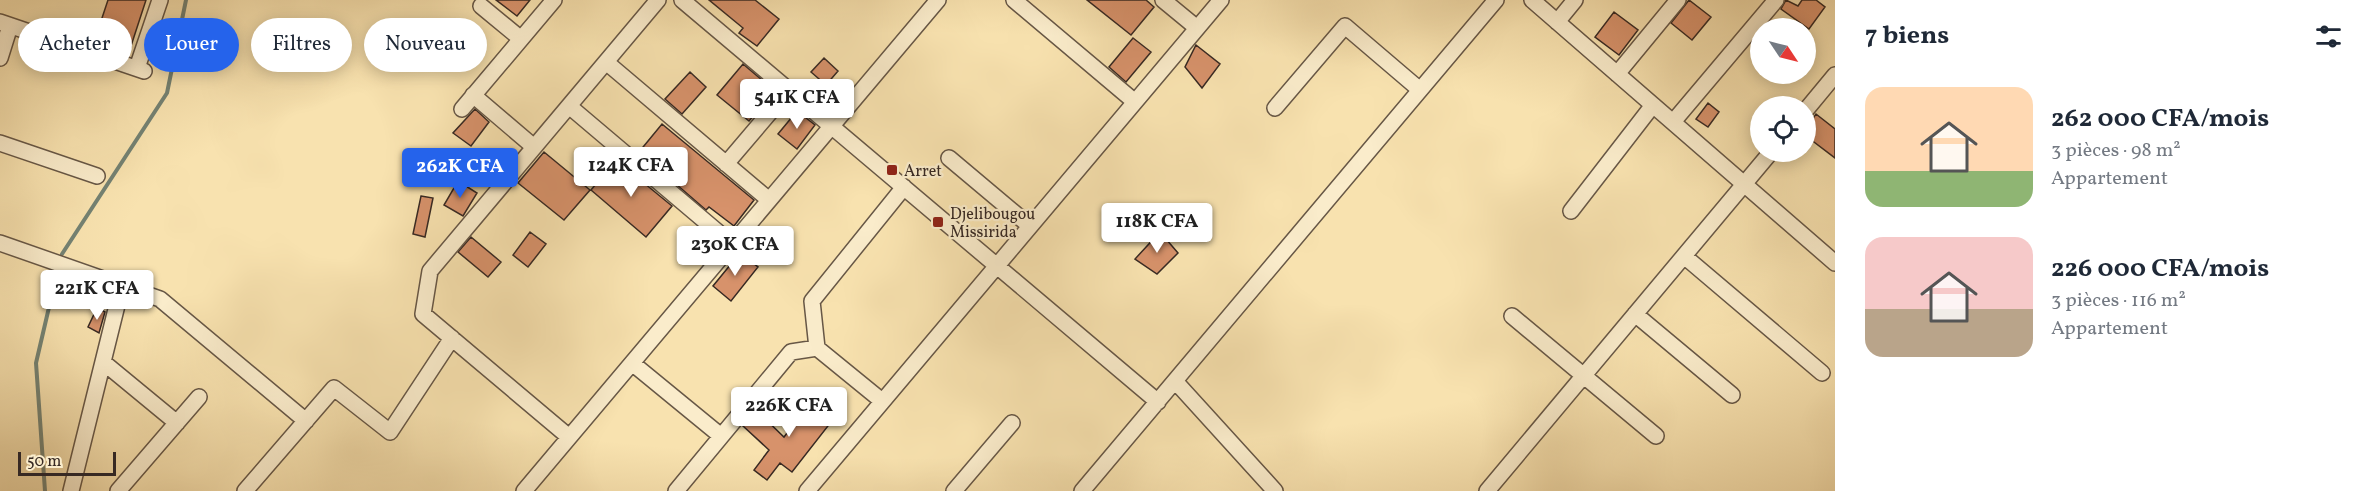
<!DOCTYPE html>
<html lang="fr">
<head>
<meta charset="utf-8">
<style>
	body { margin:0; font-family:Vollkorn,serif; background:#f6f6f7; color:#1f2937; height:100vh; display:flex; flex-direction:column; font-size:22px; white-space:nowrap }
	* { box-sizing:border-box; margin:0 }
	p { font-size:20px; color:#747a83 }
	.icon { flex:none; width:33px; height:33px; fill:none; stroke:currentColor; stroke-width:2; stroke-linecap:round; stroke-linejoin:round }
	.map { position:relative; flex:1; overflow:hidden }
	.details { display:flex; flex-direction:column; background:#fff; width:540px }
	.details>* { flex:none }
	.guide { position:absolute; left:18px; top:18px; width:570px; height:54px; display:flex; gap:12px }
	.needle { width:39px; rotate:125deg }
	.buttons { position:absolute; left:1750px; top:18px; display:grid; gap:12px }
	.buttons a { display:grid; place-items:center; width:66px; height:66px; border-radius:50%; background:#fff; box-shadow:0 3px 15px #0003; font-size:30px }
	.scale { position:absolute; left:18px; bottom:15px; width:98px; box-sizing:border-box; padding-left:6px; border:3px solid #372923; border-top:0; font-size:16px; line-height:21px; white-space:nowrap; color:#372923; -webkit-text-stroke:4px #faeccb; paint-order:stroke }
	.price { position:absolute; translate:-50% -51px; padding:0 14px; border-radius:6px; background:#fff; color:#222; font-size:20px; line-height:39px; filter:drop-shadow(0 2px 3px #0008) }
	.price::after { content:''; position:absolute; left:50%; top:36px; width:18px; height:14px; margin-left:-9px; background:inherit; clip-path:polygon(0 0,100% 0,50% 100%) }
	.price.active { background:#2563eb; color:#fff }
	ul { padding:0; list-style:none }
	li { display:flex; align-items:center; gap:18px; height:150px; padding:0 30px }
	li span { display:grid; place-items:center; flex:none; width:168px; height:120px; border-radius:18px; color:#555 }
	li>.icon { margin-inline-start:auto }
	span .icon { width:72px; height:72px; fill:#fffc; stroke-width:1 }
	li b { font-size:26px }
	h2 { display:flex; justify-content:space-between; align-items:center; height:72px; padding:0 30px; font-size:26px }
	.pill { padding:0 21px; border-radius:27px; background:#fff; box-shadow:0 3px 15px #0003; font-size:21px; line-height:54px }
	.pill.active { background:#2563eb; color:#fff }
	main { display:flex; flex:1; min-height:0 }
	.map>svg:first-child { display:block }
</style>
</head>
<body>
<main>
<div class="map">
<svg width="1835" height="491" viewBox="0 0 1835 491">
	<rect width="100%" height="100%" fill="#f8e2af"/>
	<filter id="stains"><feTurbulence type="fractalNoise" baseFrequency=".00333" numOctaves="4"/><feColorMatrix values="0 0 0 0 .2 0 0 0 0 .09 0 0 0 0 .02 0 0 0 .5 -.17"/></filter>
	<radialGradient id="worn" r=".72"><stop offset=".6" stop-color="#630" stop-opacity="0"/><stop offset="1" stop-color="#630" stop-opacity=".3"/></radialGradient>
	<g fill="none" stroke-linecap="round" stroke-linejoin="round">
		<path stroke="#748273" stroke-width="4" d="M62,254L167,93L186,0
			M45,491L36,363L57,273"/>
	</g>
	<path fill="#d7926b" stroke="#372923" stroke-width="1.5" d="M108,0H146L130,49L77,33L80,22L99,27Z
		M496,0H530L517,16Z
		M709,0H755L779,19L757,46L739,33L743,28Z
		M1087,0H1146L1154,7L1131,35Z
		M1689,0L1711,17L1692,40L1671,23Z
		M1786,0L1798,6L1802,0H1816L1825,7L1809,29L1781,9Z
		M1614,12L1638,30L1619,55L1595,37Z
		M1133,38L1151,52L1126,82L1109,67Z
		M1196,45L1220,64L1202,88L1185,67Z
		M824,58L838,71L826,85L811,72Z
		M743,64L775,91L749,121L717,95Z
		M690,72L706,87L682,114L665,99Z
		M1708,103L1719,112L1708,127L1696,119Z
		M475,109L489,122L471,146L453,133Z
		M797,111L815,125L797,149L778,134Z
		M1816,114L1835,129V158L1806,136V128Z
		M662,124L754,200L734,226L709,207L706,210L639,152Z
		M544,152L590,190L564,220L518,183Z
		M616,160L672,206L646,237L591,190Z
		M458,181L477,193L463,216L444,205Z
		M421,196L433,198L425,237L413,234Z
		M530,232L546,244L528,267L513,255Z
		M1160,232L1178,253L1157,274L1135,259Z
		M471,237L501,262L488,277L458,252Z
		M740,253L758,267L731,301L713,286Z
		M97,308L105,312L99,333L88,327Z
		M812,400L835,417L792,472L780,463L767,480L754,470L769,450L743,426L757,411L784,437Z"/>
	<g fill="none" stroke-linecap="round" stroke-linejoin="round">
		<defs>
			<path id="minor" d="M682,0L1158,402
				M1014,0L1135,102
				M1163,0L1197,28
				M1532,0L1835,263
				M481,6L521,39
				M0,22L144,71
				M1557,22L1575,0
				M0,58L10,26
				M606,62L769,200
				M137,68L160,0
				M1617,74L1678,0
				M473,95L534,147
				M569,106L732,244
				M1275,108L1345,26L1420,90
				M462,109L554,0
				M1806,110L1835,75
				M1673,122L1776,0
				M0,143L97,176
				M949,158L1030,226
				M726,164L789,90
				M1571,211L1653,105
				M0,243L160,299L306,421
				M1684,256L1822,373
				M1635,314L1732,395
				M1512,316L1656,436
				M103,362L177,423
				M632,363L721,436
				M1175,381L1275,491
				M882,401L817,348L812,301L904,187
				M569,437L423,314L430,271L658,0
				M71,491L122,285
				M118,491L199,397
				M245,491L334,388L390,432L452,338
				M524,491L938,0
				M676,491L791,352L817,348
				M807,491L1221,0
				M954,491L1012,423
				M1082,491L1496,0
				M1487,491L1771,152"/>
		</defs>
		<use href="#minor" stroke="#675746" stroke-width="18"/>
		<use href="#minor" stroke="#faeccb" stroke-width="15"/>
	</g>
	<g fill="#8f2418" stroke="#faeccb" stroke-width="2">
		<rect x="886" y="164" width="12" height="12" rx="3"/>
		<rect x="932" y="216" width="12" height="12" rx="3"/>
	</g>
	<g text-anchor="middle" stroke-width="4.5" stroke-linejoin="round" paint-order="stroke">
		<g font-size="16" fill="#372923" stroke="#faeccb" text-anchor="start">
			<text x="904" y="176">Arret</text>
			<text x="950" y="219">Djelibougou<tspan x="950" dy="18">Missirida</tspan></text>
		</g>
	</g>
	<rect width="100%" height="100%" filter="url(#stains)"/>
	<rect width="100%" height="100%" fill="url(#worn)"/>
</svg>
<div class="buttons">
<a><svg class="needle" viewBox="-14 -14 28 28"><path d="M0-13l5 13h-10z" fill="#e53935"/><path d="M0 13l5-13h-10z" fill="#747a83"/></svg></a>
<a><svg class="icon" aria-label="locate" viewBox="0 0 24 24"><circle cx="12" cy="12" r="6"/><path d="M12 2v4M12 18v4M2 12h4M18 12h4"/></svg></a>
</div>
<div class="scale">50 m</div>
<b class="price" style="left:797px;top:130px">541K CFA</b>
<b class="price" style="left:631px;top:198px">124K CFA</b>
<b class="price active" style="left:460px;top:199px">262K CFA</b>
<b class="price" style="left:1157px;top:254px">118K CFA</b>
<b class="price" style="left:735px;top:277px">230K CFA</b>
<b class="price" style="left:97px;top:321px">221K CFA</b>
<b class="price" style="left:789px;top:438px">226K CFA</b>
<div class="guide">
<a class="pill">Acheter</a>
<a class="pill active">Louer</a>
<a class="pill">Filtres</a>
<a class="pill">Nouveau</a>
</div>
</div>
<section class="details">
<h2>7 biens<svg class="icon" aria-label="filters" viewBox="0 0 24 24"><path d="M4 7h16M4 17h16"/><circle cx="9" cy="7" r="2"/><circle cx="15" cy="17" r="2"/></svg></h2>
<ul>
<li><span style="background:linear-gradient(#ffd9b3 70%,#8fb573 0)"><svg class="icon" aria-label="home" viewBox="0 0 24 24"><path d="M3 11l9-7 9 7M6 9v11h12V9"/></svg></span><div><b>262 000 CFA/mois</b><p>3 pièces · 98 m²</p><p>Appartement</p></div></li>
<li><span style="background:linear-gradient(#f6c9c9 60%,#b9a48a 0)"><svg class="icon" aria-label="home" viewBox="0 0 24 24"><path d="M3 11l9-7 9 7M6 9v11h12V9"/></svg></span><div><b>226 000 CFA/mois</b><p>3 pièces · 116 m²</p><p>Appartement</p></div></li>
</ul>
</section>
</main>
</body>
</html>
